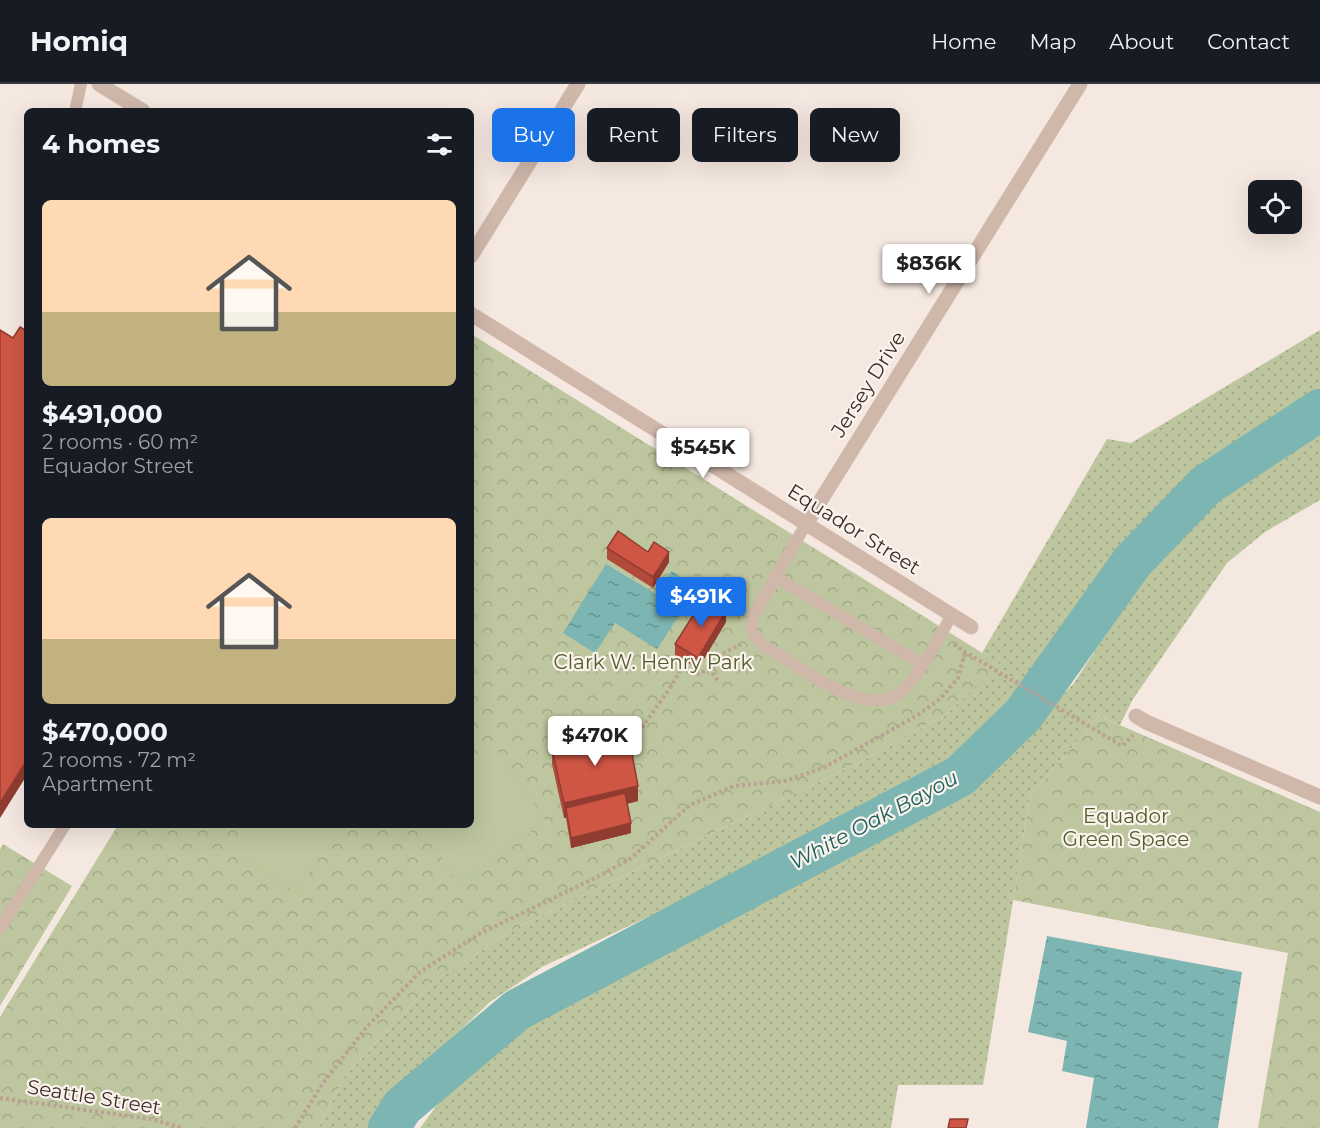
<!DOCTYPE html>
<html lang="en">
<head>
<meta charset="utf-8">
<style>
	body { margin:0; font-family:Montserrat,sans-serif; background:#242831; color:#f1f3f6; height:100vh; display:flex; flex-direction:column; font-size:22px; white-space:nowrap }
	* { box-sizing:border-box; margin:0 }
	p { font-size:20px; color:#9ea1a6 }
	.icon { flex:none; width:33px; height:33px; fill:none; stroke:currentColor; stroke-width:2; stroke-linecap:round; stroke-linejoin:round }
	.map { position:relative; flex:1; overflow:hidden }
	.drawer { position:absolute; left:24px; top:24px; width:450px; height:720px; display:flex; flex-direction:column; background:#171b24; border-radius:9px; box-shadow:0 6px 24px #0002 }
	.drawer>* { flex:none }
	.banner { position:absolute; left:492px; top:24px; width:570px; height:54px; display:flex; gap:12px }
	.fabs { position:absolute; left:1248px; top:96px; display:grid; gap:12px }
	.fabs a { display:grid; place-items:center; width:54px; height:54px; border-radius:9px; background:#171b24; box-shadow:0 6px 24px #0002; font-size:30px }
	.price { position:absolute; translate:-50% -51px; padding:0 14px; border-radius:6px; background:#fff; color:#222; font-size:20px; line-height:39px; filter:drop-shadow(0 2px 3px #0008) }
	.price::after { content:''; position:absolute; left:50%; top:36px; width:18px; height:14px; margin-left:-9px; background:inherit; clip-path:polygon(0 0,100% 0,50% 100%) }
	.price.on { background:#1a73e8; color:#fff }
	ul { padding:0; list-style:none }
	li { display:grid; align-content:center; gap:12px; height:318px; padding:0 18px }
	li span { display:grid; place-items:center; height:186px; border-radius:9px; color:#555 }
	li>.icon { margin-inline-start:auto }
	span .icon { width:108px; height:108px; fill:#fffc; stroke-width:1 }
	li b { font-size:26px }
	h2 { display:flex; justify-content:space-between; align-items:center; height:72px; padding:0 18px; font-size:26px }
	.pill { padding:0 21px; border-radius:9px; background:#171b24; box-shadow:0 6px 24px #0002; font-size:21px; line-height:54px }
	.pill.on { background:#1a73e8; color:#fff }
	header { display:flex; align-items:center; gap:36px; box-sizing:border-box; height:84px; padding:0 30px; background:#171b24; border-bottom:2px solid #363941 }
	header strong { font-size:28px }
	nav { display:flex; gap:33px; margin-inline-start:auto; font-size:21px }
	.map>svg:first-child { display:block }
</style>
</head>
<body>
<header>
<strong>Homiq</strong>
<nav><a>Home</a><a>Map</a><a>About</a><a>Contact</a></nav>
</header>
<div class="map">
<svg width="1320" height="1044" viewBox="0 0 1320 1044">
	<defs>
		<pattern id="grass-dots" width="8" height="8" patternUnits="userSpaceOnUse" patternTransform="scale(1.5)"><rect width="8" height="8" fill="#bdc69e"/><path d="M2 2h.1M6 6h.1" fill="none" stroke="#a3aa88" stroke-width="1.8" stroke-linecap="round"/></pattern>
		<pattern id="park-crowns" width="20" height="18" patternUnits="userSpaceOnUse" patternTransform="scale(1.5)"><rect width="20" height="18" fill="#bdc69e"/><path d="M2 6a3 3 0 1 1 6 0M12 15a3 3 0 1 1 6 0" fill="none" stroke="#a3aa88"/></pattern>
		<pattern id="water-ripples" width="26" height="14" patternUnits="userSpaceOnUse" patternTransform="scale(1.5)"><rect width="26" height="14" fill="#7cb5b1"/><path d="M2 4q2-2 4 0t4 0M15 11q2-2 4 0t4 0" fill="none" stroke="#679490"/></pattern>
	</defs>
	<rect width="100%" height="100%" fill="#f5e8e0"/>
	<path fill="url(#grass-dots)" d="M1320,246V306L1166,419L1123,462L1032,599L1003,635L948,681L861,732L542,883L490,918L428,977L388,1023L376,1044H318L345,992L432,899L514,845L864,676L947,630L999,580L982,569L1107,355L1131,359Z
		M1320,347V416L1265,448L1227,479L1133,615L1120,641L1099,632L1030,712L983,1001H898L891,1044H420L449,1005L523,936L594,890L926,728L990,690L1074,599L1164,461L1219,411Z"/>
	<path fill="url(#park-crowns)" d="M471,250L1000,580L947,630L864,676L514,845L432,899L345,992L318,1044H0V933L118,741H471Z
		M1099,632L1320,728V1044H1258L1288,869L1013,816L1030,712Z
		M3,760L72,802L0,922V765Z"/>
	<path fill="#bdc69e" d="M497,667L546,737L459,799L419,741H471V686Z
		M249,741H343L295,808L231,765Z"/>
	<path fill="url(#water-ripples)" d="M606,480L656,510L672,487L697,504L657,565L615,539L595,569L563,549Z
		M1047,852L1242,888L1218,1044H1086L1094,994L1062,987L1067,957L1028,948Z"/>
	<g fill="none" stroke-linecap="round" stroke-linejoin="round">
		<path stroke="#7cb5b1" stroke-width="42" d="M389,1044L402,1023L517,926L960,692L1023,631L1132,478L1206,401L1320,326"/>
		<path stroke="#bba094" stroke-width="4" stroke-dasharray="3 3" stroke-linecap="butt" d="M954,560L965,568L1122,662L1133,651
			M709,584L719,598
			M628,663L668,607L684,581L699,590L718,580L722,570L741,560
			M0,1014L151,1035L183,1044
			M295,1044L323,999L366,944L420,888L479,850L597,793L630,775L690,721L734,702L786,697L825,683L918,631L941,614L958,594L965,568"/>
		<path stroke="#cfb7aa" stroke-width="12" d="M75,27L81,0
			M806,440L754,530C752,538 749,543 754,551C760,562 777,569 787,576C813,592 866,631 897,611C918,596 938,554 952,531
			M774,492L922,580
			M0,844L65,741"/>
		<path stroke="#cfb7aa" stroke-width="15" d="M99,0L143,27
			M471,172L578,0
			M471,230L971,543
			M806,440L1080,0
			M1136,632L1146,638L1320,713"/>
	</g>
	<path fill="#b24a3a" d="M607,464L648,468L669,478L653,504L607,475Z
		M726,538L698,585L675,571V560Z
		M552,665L638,717L627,720L631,749L571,764L566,734H564L552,680Z"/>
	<path fill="#913c30" d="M669,468V478L653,504V493Z
		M726,527V538L698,585V574Z
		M27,676V691L0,734V719Z
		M638,702V717L568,734L566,724V734H564V719Z
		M631,739V749L571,764V754Z"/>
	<path fill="#cf5644" stroke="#913c30" stroke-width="1.5" d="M20,243L27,247V676L0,719V246L13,254Z
		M618,447L648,468L654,458L669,468L653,493L607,464Z
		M704,514L726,527L698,574L675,560Z
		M628,648L638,702L564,719L552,665Z
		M625,709L631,739L571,754L566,724Z
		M950,1035H968L966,1044H948Z"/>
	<g text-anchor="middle" stroke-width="4.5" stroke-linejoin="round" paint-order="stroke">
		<g font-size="20" fill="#3c2e2a" stroke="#fcf3ed">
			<text transform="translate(868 300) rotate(-58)" y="7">Jersey Drive</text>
			<text transform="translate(854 445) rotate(32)" y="7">Equador Street</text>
			<text transform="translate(94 1013) rotate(9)" y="7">Seattle Street</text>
		</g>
		<g font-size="20" fill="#505c2b" stroke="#fcf3ed">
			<text x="653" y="585">Clark W. Henry Park</text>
			<text x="1126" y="739">Equador<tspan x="1126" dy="23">Green Space</tspan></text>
		</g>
		<g font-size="21" font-style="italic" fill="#1b615e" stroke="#fcf3ed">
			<text transform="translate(874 736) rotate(-28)" y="7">White Oak Bayou</text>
		</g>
	</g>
</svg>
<div class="fabs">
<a><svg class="icon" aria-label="locate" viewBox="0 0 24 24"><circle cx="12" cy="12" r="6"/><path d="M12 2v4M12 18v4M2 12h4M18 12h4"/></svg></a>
</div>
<b class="price" style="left:929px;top:211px">$836K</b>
<b class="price" style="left:703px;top:395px">$545K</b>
<b class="price on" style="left:701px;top:544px">$491K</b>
<b class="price" style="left:595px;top:683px">$470K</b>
<div class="banner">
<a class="pill on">Buy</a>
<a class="pill">Rent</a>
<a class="pill">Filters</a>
<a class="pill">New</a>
</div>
<section class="drawer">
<h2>4 homes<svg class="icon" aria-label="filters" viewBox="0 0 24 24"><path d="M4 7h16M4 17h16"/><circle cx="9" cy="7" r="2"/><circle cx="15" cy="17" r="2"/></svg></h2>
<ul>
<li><span style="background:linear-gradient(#ffd9b3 60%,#c2b280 0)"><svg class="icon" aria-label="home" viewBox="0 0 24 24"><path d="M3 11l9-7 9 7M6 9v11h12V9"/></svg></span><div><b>$491,000</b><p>2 rooms · 60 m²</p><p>Equador Street</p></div></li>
<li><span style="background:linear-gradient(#ffd9b3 65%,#c2b280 0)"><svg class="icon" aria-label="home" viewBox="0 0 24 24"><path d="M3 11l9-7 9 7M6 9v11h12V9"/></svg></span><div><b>$470,000</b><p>2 rooms · 72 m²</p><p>Apartment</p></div></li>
</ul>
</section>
</div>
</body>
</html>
